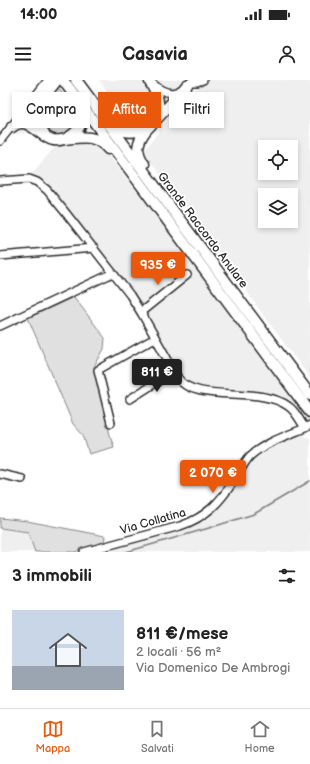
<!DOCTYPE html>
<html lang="it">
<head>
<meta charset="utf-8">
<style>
	body { margin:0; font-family:"Balsamiq Sans",sans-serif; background:#f2f2f2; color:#222; height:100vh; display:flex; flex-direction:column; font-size:15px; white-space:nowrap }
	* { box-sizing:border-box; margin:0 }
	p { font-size:13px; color:#767676 }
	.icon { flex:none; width:22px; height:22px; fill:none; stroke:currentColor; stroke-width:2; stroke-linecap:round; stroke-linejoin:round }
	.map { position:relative; height:472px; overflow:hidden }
	.drawer { display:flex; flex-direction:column; background:#fff; flex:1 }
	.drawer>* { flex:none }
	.top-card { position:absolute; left:12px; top:12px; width:286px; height:36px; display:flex; gap:8px }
	.buttons { position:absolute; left:258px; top:60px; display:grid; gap:8px }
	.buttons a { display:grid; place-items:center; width:40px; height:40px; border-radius:0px; background:#fff; box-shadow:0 2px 6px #0003; font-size:20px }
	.price { position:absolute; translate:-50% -34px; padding:0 9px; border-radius:4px; background:#ea580c; color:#fff; font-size:13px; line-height:26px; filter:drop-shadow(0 1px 2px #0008) }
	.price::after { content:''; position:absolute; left:50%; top:24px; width:12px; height:9px; margin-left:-6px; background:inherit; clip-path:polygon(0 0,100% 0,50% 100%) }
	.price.selected { background:#222; color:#fff }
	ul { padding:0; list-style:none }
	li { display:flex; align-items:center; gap:12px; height:100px; padding:0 12px }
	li+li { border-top:1px solid #e0e0e0 }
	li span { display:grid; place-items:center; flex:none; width:112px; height:80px; border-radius:0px; color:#555 }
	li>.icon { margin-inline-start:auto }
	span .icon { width:48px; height:48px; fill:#fffc; stroke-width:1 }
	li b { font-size:17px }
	h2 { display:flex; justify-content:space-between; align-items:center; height:48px; padding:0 12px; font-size:17px }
	.chip { padding:0 14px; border-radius:0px; background:#fff; box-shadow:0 2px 6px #0003; font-size:14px; line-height:36px }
	.chip.selected { background:#ea580c; color:#fff }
	.status { display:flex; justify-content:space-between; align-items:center; height:28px; padding:0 20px; background:#fff; direction:ltr }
	.status svg { height:11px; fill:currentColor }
	header { display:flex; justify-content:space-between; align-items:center; height:52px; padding:0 12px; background:#fff; font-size:18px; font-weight:600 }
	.tabs { display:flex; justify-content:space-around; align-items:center; height:56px; border-top:1px solid #e0e0e0; background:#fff; font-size:11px; color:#767676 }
	.tabs a { display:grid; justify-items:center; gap:2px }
	.tabs .selected { color:#ea580c }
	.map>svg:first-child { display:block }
</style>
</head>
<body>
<div class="status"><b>14:00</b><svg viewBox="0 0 49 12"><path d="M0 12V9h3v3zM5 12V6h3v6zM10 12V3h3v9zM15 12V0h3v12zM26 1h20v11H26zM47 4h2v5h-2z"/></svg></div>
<header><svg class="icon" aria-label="menu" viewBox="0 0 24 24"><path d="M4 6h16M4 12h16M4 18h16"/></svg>Casavia<svg class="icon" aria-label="person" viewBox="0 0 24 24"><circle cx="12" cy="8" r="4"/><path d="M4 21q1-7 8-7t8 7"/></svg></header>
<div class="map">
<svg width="310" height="472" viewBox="0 0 310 472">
	<rect width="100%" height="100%" fill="#fff"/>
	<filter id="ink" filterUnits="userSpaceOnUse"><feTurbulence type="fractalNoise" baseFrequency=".025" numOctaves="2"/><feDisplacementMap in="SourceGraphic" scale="8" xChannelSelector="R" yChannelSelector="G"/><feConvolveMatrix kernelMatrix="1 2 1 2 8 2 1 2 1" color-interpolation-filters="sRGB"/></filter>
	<g filter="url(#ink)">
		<path fill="#efefef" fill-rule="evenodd" d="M99,0H188L142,44L134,47Z
			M208,0H310V298L264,236L184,124L143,72L159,51L158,42L189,11L201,7ZM265,67H291V93H265ZM265,115H291V141H265Z
			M89,60L100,65L201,192L309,340L306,342L297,329L286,321L272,314L235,312L197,306L186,302L146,233L130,209L72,134L42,100L30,95L58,64Z
			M301,355L310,358V472H114L113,470L116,467L181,451L207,440L232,412L249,384L258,375L266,370Z
			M0,448L28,452L35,472H0Z"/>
		<path fill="#e0e0e0" stroke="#868686" d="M58,8L76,30L77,46L62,57C52,55 46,54 43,44C38,28 49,20 58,8Z
			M74,217L105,258L104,269L94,287L110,355L114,367L89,374L83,355L73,344L28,238Z
			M0,438L27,441L105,456L104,464L74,472H35L28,452L0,448Z"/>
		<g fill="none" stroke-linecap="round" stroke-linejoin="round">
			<path stroke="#7e7e7e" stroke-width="1.5" d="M126,472L209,448L254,434L310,401"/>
			<defs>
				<path id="minor" d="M191,2H197L203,0
					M153,4C169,18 179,14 193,0
					M0,61L48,0
					M0,101L29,99L37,102L47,110L65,132L130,215L142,234L178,298C195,324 260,305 288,326C296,331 300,341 305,348
					M0,176L94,168
					M141,232L187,195
					M0,246L113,193
					M130,319L174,291
					M111,343L98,290L155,258
					M0,394L22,399
					M84,472L180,446C207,437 220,422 235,399C240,391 244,383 250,376C264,363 288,355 305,348L310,345"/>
				<path id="highway" d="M63,0L310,332
					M76,0L310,315
					M109,40C114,44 119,49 125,51C141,56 160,38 158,22C158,15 153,8 150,2
					M12,47C27,34 38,56 53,60C57,61 61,60 65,59C82,57 96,54 108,69
					M44,53C26,33 44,17 57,0
					M67,58C85,49 82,39 75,24
					M144,84C135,71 137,62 146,50L180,14L187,5"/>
			</defs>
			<use href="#minor" stroke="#2b2b2b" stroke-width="10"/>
			<use href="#highway" stroke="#2b2b2b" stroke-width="13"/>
			<use href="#minor" stroke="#fff" stroke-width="7"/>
			<use href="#highway" stroke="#fff" stroke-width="10"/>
		</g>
	</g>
	<g text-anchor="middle" stroke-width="3.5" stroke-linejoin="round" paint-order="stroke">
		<g font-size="12" fill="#2b2b2b" stroke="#fff">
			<text transform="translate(203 150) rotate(53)" y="4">Grande Raccordo Anulare</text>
			<text transform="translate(153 441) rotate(-16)" y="4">Via Collatina</text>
		</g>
	</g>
</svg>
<div class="buttons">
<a><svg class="icon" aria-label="locate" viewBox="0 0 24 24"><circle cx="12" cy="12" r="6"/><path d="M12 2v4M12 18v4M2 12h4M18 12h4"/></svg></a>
<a><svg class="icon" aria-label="layers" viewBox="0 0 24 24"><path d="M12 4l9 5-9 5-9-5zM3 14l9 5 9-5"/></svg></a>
</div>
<b class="price" style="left:158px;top:206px">935 €</b>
<b class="price selected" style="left:157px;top:313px">811 €</b>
<b class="price" style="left:213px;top:414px">2 070 €</b>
<div class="top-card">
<a class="chip">Compra</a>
<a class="chip selected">Affitta</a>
<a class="chip">Filtri</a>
</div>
</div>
<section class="drawer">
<h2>3 immobili<svg class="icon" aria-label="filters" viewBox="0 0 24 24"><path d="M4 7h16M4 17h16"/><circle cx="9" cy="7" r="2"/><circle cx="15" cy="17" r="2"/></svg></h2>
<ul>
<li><span style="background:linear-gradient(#c9d6e8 70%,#9aa5b1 0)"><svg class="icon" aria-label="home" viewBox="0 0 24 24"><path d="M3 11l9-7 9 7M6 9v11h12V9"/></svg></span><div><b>811 €/mese</b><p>2 locali · 56 m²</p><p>Via Domenico De Ambrogi</p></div></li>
</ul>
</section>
<nav class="tabs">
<a class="selected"><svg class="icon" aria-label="map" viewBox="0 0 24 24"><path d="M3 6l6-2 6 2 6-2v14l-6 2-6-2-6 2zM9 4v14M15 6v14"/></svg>Mappa</a>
<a><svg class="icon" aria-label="saved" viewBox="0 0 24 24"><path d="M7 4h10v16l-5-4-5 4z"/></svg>Salvati</a>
<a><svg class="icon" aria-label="home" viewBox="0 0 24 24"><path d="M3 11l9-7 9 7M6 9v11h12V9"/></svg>Home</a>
</nav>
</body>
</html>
